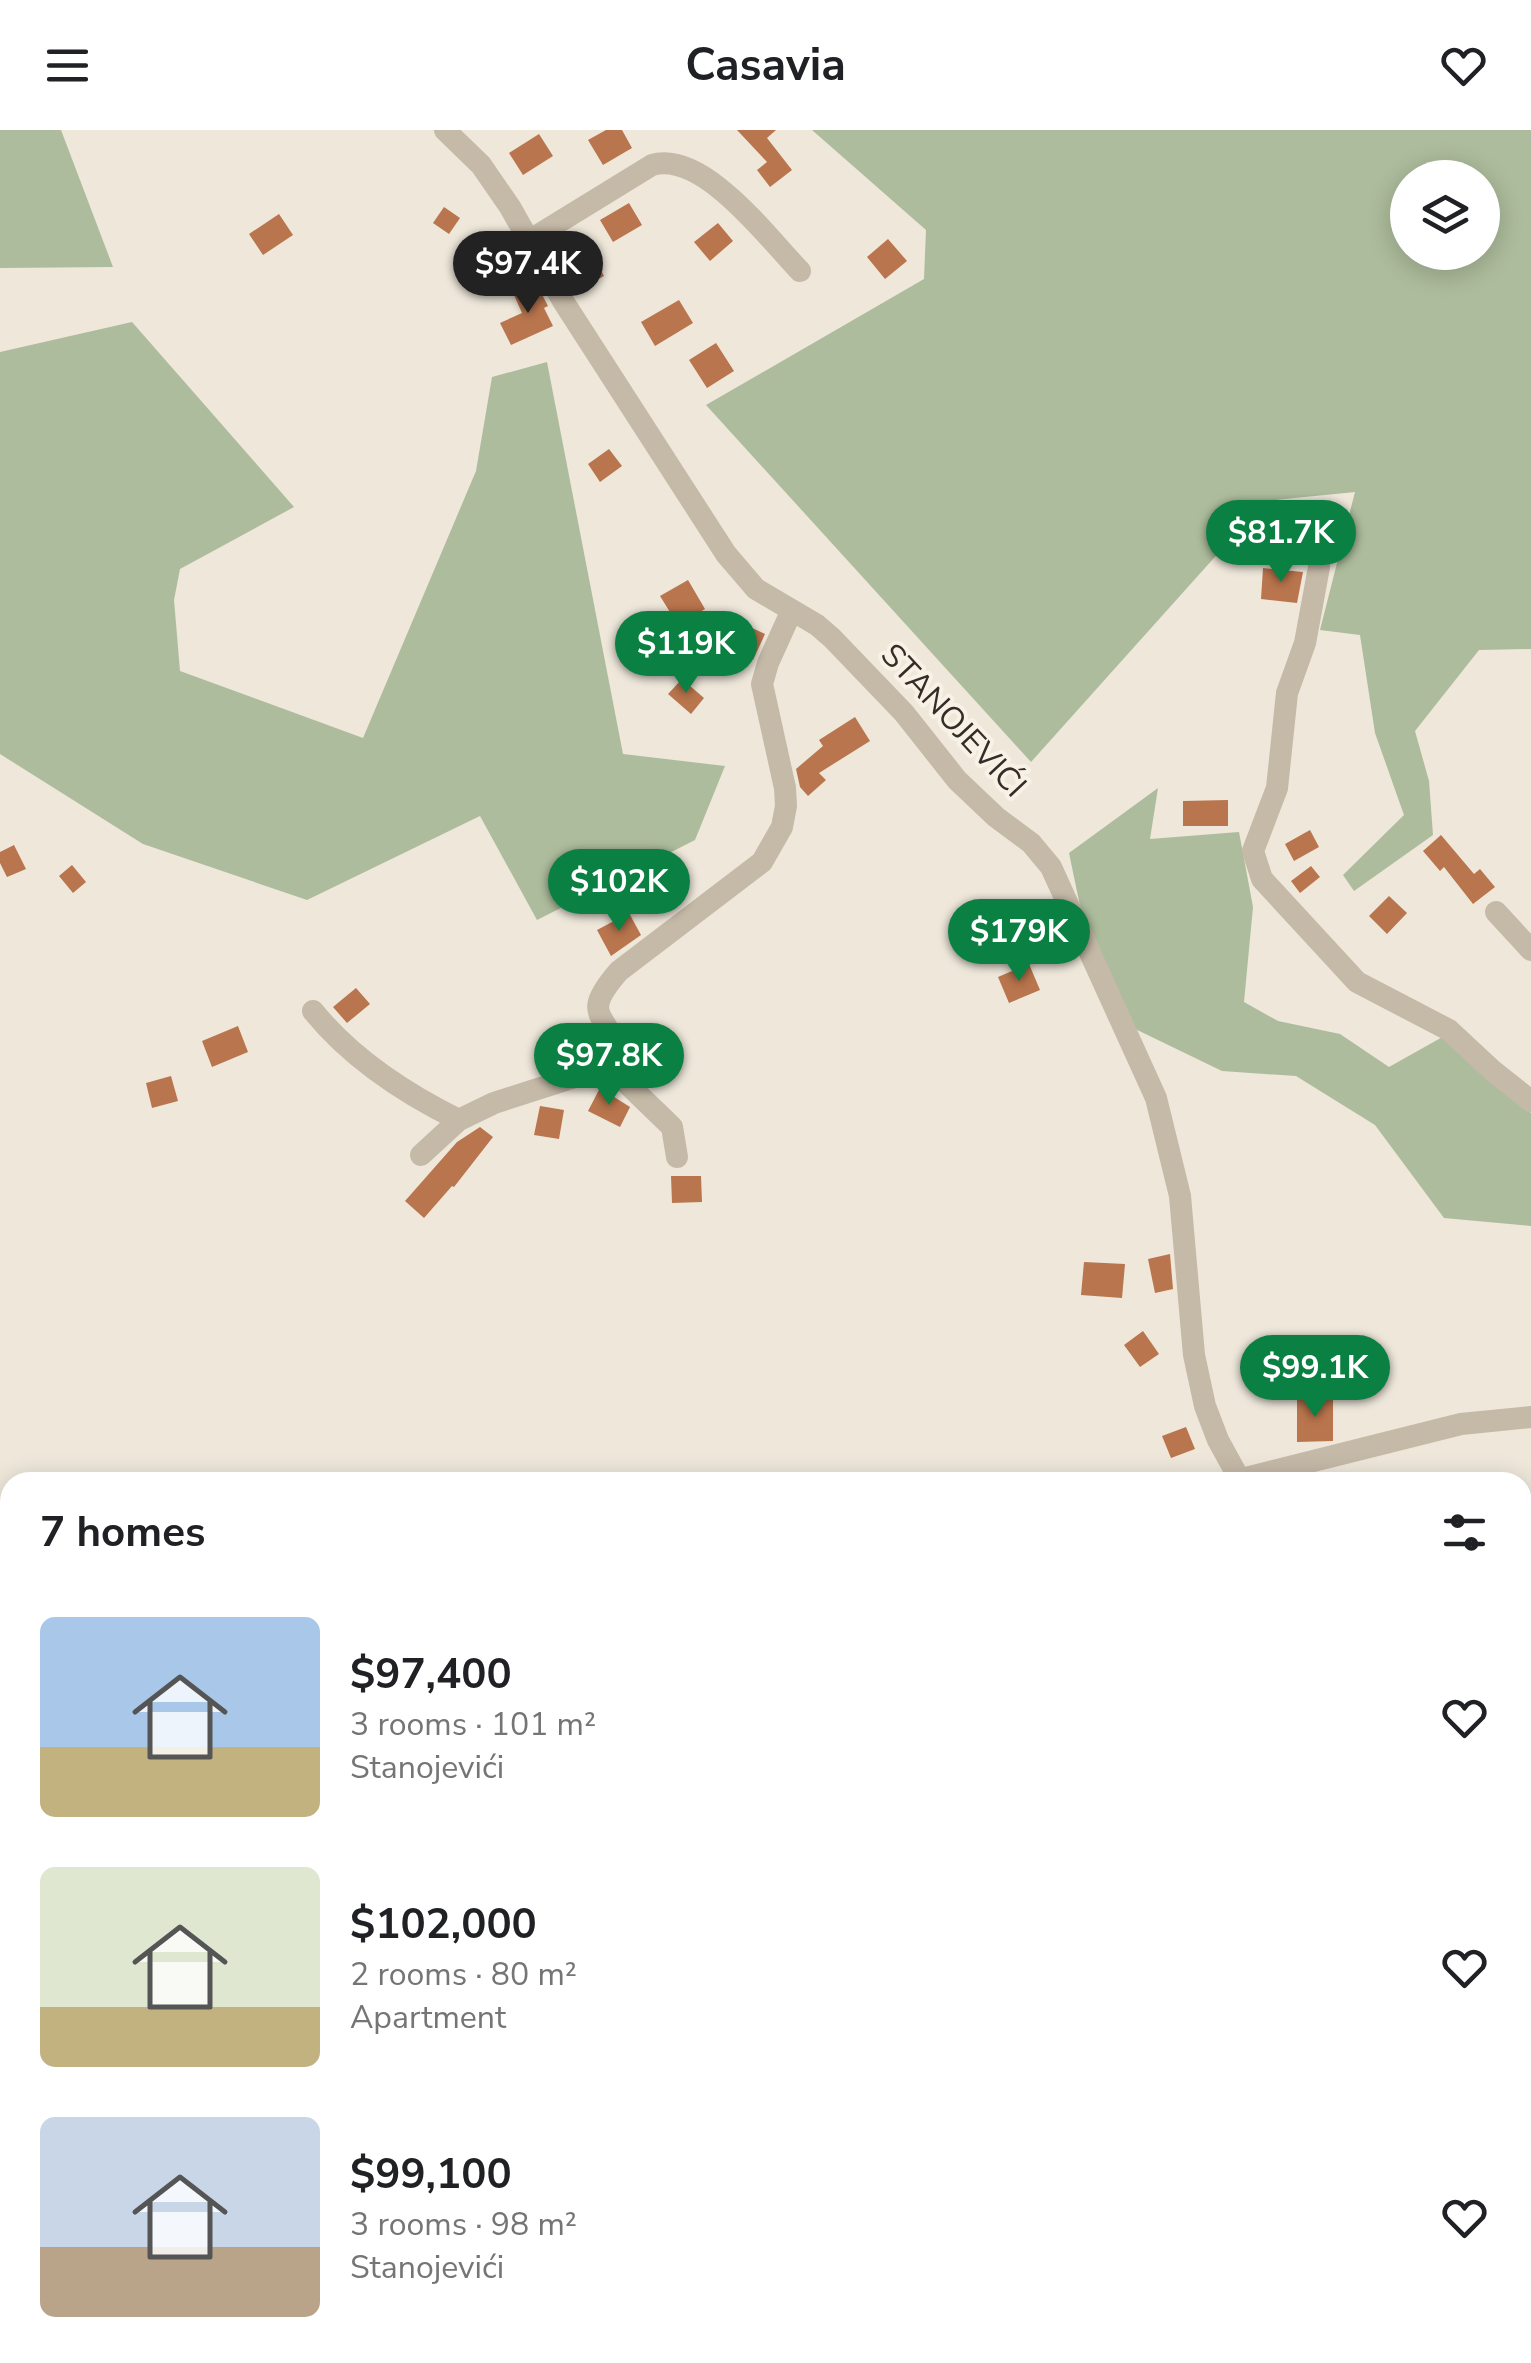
<!DOCTYPE html>
<html lang="en">
<head>
<meta charset="utf-8">
<style>
	body { margin:0; font-family:"Nunito Sans",sans-serif; background:#f2f2f2; color:#202124; height:100vh; display:flex; flex-direction:column; font-size:38px; white-space:nowrap }
	* { box-sizing:border-box; margin:0 }
	p { font-size:32px; color:#757577 }
	.icon { flex:none; width:55px; height:55px; fill:none; stroke:currentColor; stroke-width:2; stroke-linecap:round; stroke-linejoin:round }
	.map { position:relative; flex:1; overflow:hidden }
	.panel { position:absolute; left:0px; top:1342px; width:1532px; height:892px; display:flex; flex-direction:column; background:#fff; border-radius:30px 30px 0 0; box-shadow:0 5px 25px #0003 }
	.panel>* { flex:none }
	.buttons { position:absolute; left:1390px; top:30px; display:grid; gap:20px }
	.buttons a { display:grid; place-items:center; width:110px; height:110px; border-radius:50%; background:#fff; box-shadow:0 5px 25px #0003; font-size:50px }
	.price { position:absolute; translate:-50% -85px; padding:0 22px; border-radius:35px; background:#0b8043; color:#fff; font-size:32px; line-height:65px; filter:drop-shadow(0 2px 5px #0008) }
	.price::after { content:''; position:absolute; left:50%; top:60px; width:30px; height:22px; margin-left:-15px; background:inherit; clip-path:polygon(0 0,100% 0,50% 100%) }
	.price.on { background:#222; color:#fff }
	ul { padding:0; list-style:none }
	li { display:flex; align-items:center; gap:30px; height:250px; padding:0 40px }
	li span { display:grid; place-items:center; flex:none; width:280px; height:200px; border-radius:15px; color:#555 }
	li>.icon { margin-inline-start:auto }
	span .icon { width:120px; height:120px; fill:#fffc; stroke-width:1 }
	li b { font-size:42px }
	h2 { display:flex; justify-content:space-between; align-items:center; height:120px; padding:0 40px; font-size:42px }
	header { display:flex; justify-content:space-between; align-items:center; height:130px; padding:0 40px; background:#fff; font-size:45px; font-weight:700 }
	.map>svg:first-child { display:block }
</style>
</head>
<body>
<header><svg class="icon" aria-label="menu" viewBox="0 0 24 24"><path d="M4 6h16M4 12h16M4 18h16"/></svg>Casavia<svg class="icon" aria-label="heart" viewBox="0 0 24 24"><path d="M12 20l-8-8c-3-5 5-10 8-4 3-6 11-1 8 4z"/></svg></header>
<div class="map">
<svg width="1531" height="2233" viewBox="0 0 1531 2233">
	<rect width="100%" height="100%" fill="#eee7da"/>
	<path fill="#adbc9c" fill-rule="evenodd" d="M0,0H61L113,137L0,138Z
		M812,0H1531V519L1479,520L1415,601L1429,651L1433,705L1354,761L1343,745L1404,685L1375,603L1360,505L1320,500L1355,362L1265,371L1031,632L706,275L924,149L926,100ZM1408,48H1482V122H1408Z
		M132,192L294,377L180,439L174,470L180,541L363,608L476,341L492,247L547,232L623,624L725,636L695,710L537,790L480,686L307,770L143,714L0,624V222Z
		M1158,658L1150,709L1239,702L1253,777L1244,872L1278,891L1340,904L1389,937L1446,905L1531,983V1096L1444,1088L1375,995L1296,946L1222,941L1129,896L1084,795L1069,723Z
		M0,1381L10,1383V2225H761L763,2233H0Z
		M1523,1890L1531,1925V2233H1165L1177,2225H1522Z"/>
	<path fill="#b9754d" d="M606,0H622L632,18L603,35L588,10Z
		M737,0H776L767,8L792,40L770,57L757,40L767,32Z
		M539,4L553,26L523,45L509,23Z
		M629,73L642,95L613,112L600,90Z
		M444,77L460,88L449,104L433,93Z
		M279,84L293,105L263,125L249,104Z
		M718,93L733,111L710,131L694,112Z
		M888,109L907,131L885,149L867,127Z
		M593,125L604,146L575,162L563,141Z
		M537,155L548,176L544,178L553,196L511,215L500,193L522,183L514,165Z
		M679,170L693,193L655,216L641,192Z
		M716,213L734,241L707,258L689,230Z
		M609,319L622,336L600,352L588,334Z
		M1263,438L1303,442L1297,473L1261,469Z
		M688,450L705,479L678,495L660,466Z
		M722,484L765,504L753,530L710,510Z
		M682,549L704,568L691,584L668,564Z
		M855,587L870,611L819,643L826,650L808,666L800,657L796,639L823,616L819,610Z
		M1228,670V696H1183V671Z
		M1310,700L1319,717L1294,731L1285,714Z
		M1441,705L1474,744L1480,739L1495,757L1473,774L1444,737L1440,741L1423,721Z
		M14,715L26,739L7,747L0,733V722Z
		M72,735L86,752L73,763L59,746Z
		M1311,736L1320,747L1300,763L1291,751Z
		M1389,766L1407,783L1387,804L1369,786Z
		M629,783L641,805L611,826L597,800Z
		M1029,834L1040,860L1009,873L998,847Z
		M356,858L370,874L347,893L333,877Z
		M238,896L248,922L212,937L202,911Z
		M171,946L178,971L152,978L146,953Z
		M600,958L630,977L620,997L588,981Z
		M540,976L564,980L559,1009L534,1005Z
		M480,997L493,1007L454,1057L452,1056L424,1088L405,1071L457,1012Z
		M671,1046H701L702,1072L672,1073Z
		M1170,1124L1173,1159L1155,1163L1148,1129Z
		M1084,1132L1125,1134L1122,1168L1081,1165Z
		M1143,1201L1159,1224L1140,1237L1124,1215Z
		M1333,1268V1311L1297,1312V1269Z
		M1186,1297L1195,1319L1171,1328L1162,1306Z"/>
	<g fill="none" stroke-linecap="round" stroke-linejoin="round">
		<path stroke="#c5b9a7" stroke-width="22" d="M445,0L481,35L510,77L563,171L726,424L756,459L817,495L832,508L904,583L957,650L996,687L1031,713L1051,737L1156,968L1180,1066L1194,1225L1205,1276L1218,1310L1241,1352
			M530,110L652,35C703,20 768,108 800,141
			M1319,437L1305,513L1287,563L1277,658L1253,721L1262,749L1357,852L1449,900L1493,941L1531,971
			M1496,782L1531,820
			M313,881C352,929 404,963 459,990
			M609,936L672,997L677,1027
			M421,1025L459,990L494,973L609,936L618,928C612,882 576,890 619,841L762,732L782,697L786,676L785,658L762,554L768,533L792,480
			M1230,1352L1461,1294L1531,1287
			M1522,1691L1531,1702
			M1522,1960L1531,1948
			M1361,2233L1373,2225"/>
	</g>
	<g text-anchor="middle" stroke-width="8" stroke-linejoin="round" paint-order="stroke">
		<g font-size="32" fill="#332c27" stroke="#f7f1e6">
			<text transform="translate(954 590) rotate(47)" y="11">STANOJEVIĆI</text>
		</g>
	</g>
</svg>
<div class="buttons">
<a><svg class="icon" aria-label="layers" viewBox="0 0 24 24"><path d="M12 4l9 5-9 5-9-5zM3 14l9 5 9-5"/></svg></a>
</div>
<b class="price on" style="left:528px;top:186px">$97.4K</b>
<b class="price" style="left:1281px;top:455px">$81.7K</b>
<b class="price" style="left:686px;top:566px">$119K</b>
<b class="price" style="left:619px;top:804px">$102K</b>
<b class="price" style="left:1019px;top:854px">$179K</b>
<b class="price" style="left:609px;top:978px">$97.8K</b>
<b class="price" style="left:1315px;top:1290px">$99.1K</b>
<section class="panel">
<h2>7 homes<svg class="icon" aria-label="filters" viewBox="0 0 24 24"><path d="M4 7h16M4 17h16"/><circle cx="9" cy="7" r="2"/><circle cx="15" cy="17" r="2"/></svg></h2>
<ul>
<li><span style="background:linear-gradient(#a9c7e8 65%,#c2b280 0)"><svg class="icon" aria-label="home" viewBox="0 0 24 24"><path d="M3 11l9-7 9 7M6 9v11h12V9"/></svg></span><div><b>$97,400</b><p>3 rooms · 101 m²</p><p>Stanojevići</p></div><svg class="icon" aria-label="heart" viewBox="0 0 24 24"><path d="M12 20l-8-8c-3-5 5-10 8-4 3-6 11-1 8 4z"/></svg></li>
<li><span style="background:linear-gradient(#dfe7d0 70%,#c2b280 0)"><svg class="icon" aria-label="home" viewBox="0 0 24 24"><path d="M3 11l9-7 9 7M6 9v11h12V9"/></svg></span><div><b>$102,000</b><p>2 rooms · 80 m²</p><p>Apartment</p></div><svg class="icon" aria-label="heart" viewBox="0 0 24 24"><path d="M12 20l-8-8c-3-5 5-10 8-4 3-6 11-1 8 4z"/></svg></li>
<li><span style="background:linear-gradient(#c9d6e8 65%,#b9a48a 0)"><svg class="icon" aria-label="home" viewBox="0 0 24 24"><path d="M3 11l9-7 9 7M6 9v11h12V9"/></svg></span><div><b>$99,100</b><p>3 rooms · 98 m²</p><p>Stanojevići</p></div><svg class="icon" aria-label="heart" viewBox="0 0 24 24"><path d="M12 20l-8-8c-3-5 5-10 8-4 3-6 11-1 8 4z"/></svg></li>
</ul>
</section>
</div>
</body>
</html>
